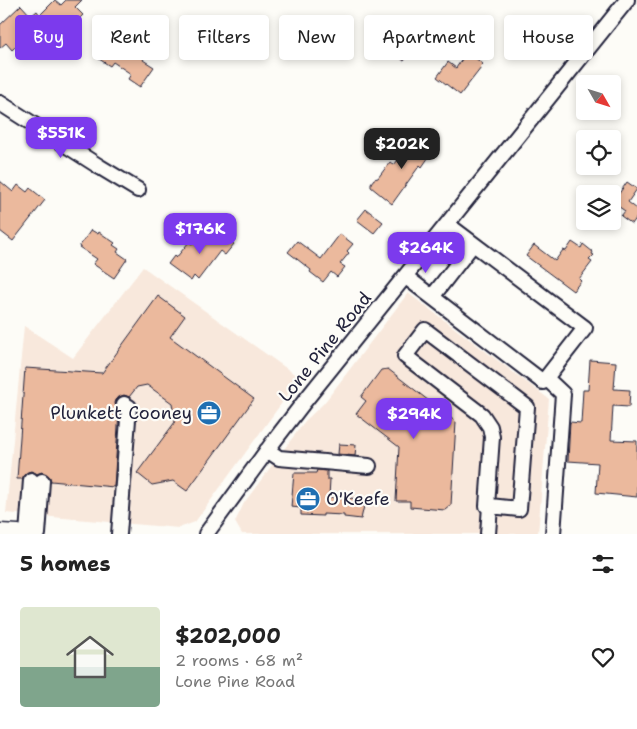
<!DOCTYPE html>
<html lang="en">
<head>
<meta charset="utf-8">
<style>
	body { margin:0; font-family:"Shantell Sans",sans-serif; background:#f2f2f2; color:#222; height:100vh; display:flex; flex-direction:column; font-size:19px; white-space:nowrap }
	* { box-sizing:border-box; margin:0 }
	p { font-size:16px; color:#767676 }
	.icon { flex:none; width:28px; height:28px; fill:none; stroke:currentColor; stroke-width:2; stroke-linecap:round; stroke-linejoin:round }
	.map { position:relative; height:534px; overflow:hidden }
	.sheet { display:flex; flex-direction:column; background:#fff; flex:1 }
	.sheet>* { flex:none }
	.top-card { position:absolute; left:15px; top:15px; width:608px; height:45px; display:flex; gap:10px }
	.needle { width:32px; rotate:129deg }
	.tools { position:absolute; left:576px; top:75px; display:grid; gap:10px }
	.tools a { display:grid; place-items:center; width:45px; height:45px; border-radius:5px; background:#fff; box-shadow:0 2px 8px #0003; font-size:25px }
	.price { position:absolute; translate:-50% -42px; padding:0 11px; border-radius:10px; background:#7c3aed; color:#fff; font-size:16px; line-height:32px; filter:drop-shadow(0 1px 2px #0008) }
	.price::after { content:''; position:absolute; left:50%; top:30px; width:15px; height:11px; margin-left:-8px; background:inherit; clip-path:polygon(0 0,100% 0,50% 100%) }
	.price.active { background:#222; color:#fff }
	ul { padding:0; list-style:none }
	li { display:flex; align-items:center; gap:15px; height:125px; padding:0 20px }
	li+li { border-top:1px solid #e0e0e0 }
	li span { display:grid; place-items:center; flex:none; width:140px; height:100px; border-radius:5px; color:#555 }
	li>.icon { margin-inline-start:auto }
	span .icon { width:60px; height:60px; fill:#fffc; stroke-width:1 }
	li b { font-size:21px }
	h2 { display:flex; justify-content:space-between; align-items:center; height:60px; padding:0 20px; font-size:21px }
	.chip { padding:0 18px; border-radius:5px; background:#fff; box-shadow:0 2px 8px #0003; font-size:18px; line-height:45px }
	.chip.active { background:#7c3aed; color:#fff }
	.map>svg:first-child { display:block }
</style>
</head>
<body>
<div class="map">
<svg width="637" height="534" viewBox="0 0 637 534">
	<rect width="100%" height="100%" fill="#fdfcf7"/>
	<filter id="ink" filterUnits="userSpaceOnUse"><feTurbulence type="fractalNoise" baseFrequency=".02" numOctaves="2"/><feDisplacementMap in="SourceGraphic" scale="10" xChannelSelector="R" yChannelSelector="G"/><feConvolveMatrix kernelMatrix="1 2 1 2 8 2 1 2 1" color-interpolation-filters="sRGB"/></filter>
	<g filter="url(#ink)">
		<path fill="#f8e8dc" d="M143,267L300,378L195,522L179,528L6,513L24,326L73,358Z
			M408,293L549,399L538,534H242L235,522L244,503L305,421L324,403Z"/>
		<path fill="#ebb99d" stroke="#22223b" d="M55,0L61,5L66,0H82L75,7L83,15L64,33L66,36L59,43L54,39L47,46L40,38L36,42L28,35L12,50L6,43L0,48V25L21,5L31,16L37,11L40,15Z
			M401,32L417,45L404,61L388,48Z
			M112,39L133,53L138,46L148,52L143,60L154,67L140,87L128,79L131,74L113,62L110,66L99,59Z
			M470,54L483,64L480,67L481,68L460,95L437,77L448,62L456,68L465,55L468,57Z
			M420,137L435,148L422,167L420,165L392,204L371,187V183L374,179L378,178L390,162L394,165L405,151L401,148L408,139L414,145Z
			M0,181L13,192L18,185L27,192L30,188L45,200L13,241L0,231Z
			M627,182L637,189L628,202L637,209V217L632,224L621,216L625,211L612,202V190L618,195Z
			M366,209L383,222L374,233L357,220Z
			M91,230L98,234L99,232L115,243L113,245L119,249L117,252L127,259L114,278L93,264L97,259L79,247Z
			M203,231L215,239L219,233L234,244L225,255L220,251L198,280L194,276L191,281L168,264L174,256L176,258L189,242L192,244Z
			M340,234L353,244L347,251L349,253L340,264L345,267L337,277L331,272L323,282L310,272L311,270L288,252L297,241L321,259Z
			M572,242L581,248L583,244L593,252L592,254L594,255L589,260L592,262L579,279L581,281L573,291L526,256L534,245L555,261L563,250L566,251Z
			M158,296L185,316L170,337L254,399L187,491L173,481L152,485L137,473L175,422L172,403L147,385L137,387L129,397L124,395L119,397L116,400L115,403L116,408L119,411L114,487L51,481L50,477L46,474L42,472L37,474L31,471L28,472L24,475L22,479H17L25,368L102,373Z
			M590,360L616,362L614,389L630,390L629,407L613,406L611,440L637,441V497L596,493L598,463L568,461L570,422L581,423L583,390H588Z
			M388,369L456,422L451,505L445,510L410,507V501H396L399,447L356,414L366,401L361,397L381,370Z
			M339,444L356,445L355,456L338,454Z
			M317,470L327,471V479H330L329,497L364,499L363,506H364L361,519L344,517V515L323,514V516L301,515V508L291,507L294,473H316Z"/>
		<g fill="none" stroke-linecap="round" stroke-linejoin="round">
			<defs>
				<path id="minor" d="M0,103L100,167L138,190
					M447,224L585,328L546,378L563,394L553,534
					M406,277L543,382L546,378
					M432,297L473,244
					M267,450L279,458L369,466
					M27,534L31,480
					M38,534L42,481
					M119,534L129,407L124,404
					M206,534L274,441L304,402L627,0
					M488,534L490,506H487L492,437L490,427L482,415L405,356L425,330L527,407L519,509L490,506"/>
				<path id="major" d="M0,533L18,534"/>
			</defs>
			<use href="#minor" stroke="#22223b" stroke-width="18"/>
			<use href="#major" stroke="#22223b" stroke-width="21"/>
			<use href="#minor" stroke="#fdfcf7" stroke-width="14"/>
			<use href="#major" stroke="#fdfcf7" stroke-width="18"/>
		</g>
	</g>
	<defs>
		<symbol id="office-disc" viewBox="-11 -11 22 22"><circle r="9.5" fill="#1f6fb2" stroke="#fdfcf7"/><path d="M-6-3h4V-5.5h4V-3h4V5H-6ZM-1-4.5V-3h2v-1.5ZM-6 0V1H6V0Z" fill="#fff"/></symbol>
	</defs>
	<g fill-rule="evenodd">
		<use href="#office-disc" x="195" y="399" width="28" height="28"/>
		<use href="#office-disc" x="294" y="485" width="28" height="28"/>
	</g>
	<g text-anchor="middle" stroke-width="4.5" stroke-linejoin="round" paint-order="stroke">
		<g font-size="18" fill="#22223b" stroke="#fdfcf7">
			<text transform="translate(325 347) rotate(-51)" y="6">Lone Pine Road</text>
		</g>
		<g font-size="18" fill="#22223b" stroke="#fdfcf7" text-anchor="end">
			<text x="192" y="419">Plunkett Cooney</text>
			<text x="326" y="505" text-anchor="start">O'Keefe</text>
		</g>
	</g>
</svg>
<div class="tools">
<a><svg class="needle" viewBox="-14 -14 28 28"><path d="M0-13l5 13h-10z" fill="#e53935"/><path d="M0 13l5-13h-10z" fill="#767676"/></svg></a>
<a><svg class="icon" aria-label="locate" viewBox="0 0 24 24"><circle cx="12" cy="12" r="6"/><path d="M12 2v4M12 18v4M2 12h4M18 12h4"/></svg></a>
<a><svg class="icon" aria-label="layers" viewBox="0 0 24 24"><path d="M12 4l9 5-9 5-9-5zM3 14l9 5 9-5"/></svg></a>
</div>
<b class="price" style="left:61px;top:159px">$551K</b>
<b class="price active" style="left:402px;top:170px">$202K</b>
<b class="price" style="left:200px;top:255px">$176K</b>
<b class="price" style="left:426px;top:274px">$264K</b>
<b class="price" style="left:414px;top:440px">$294K</b>
<div class="top-card">
<a class="chip active">Buy</a>
<a class="chip">Rent</a>
<a class="chip">Filters</a>
<a class="chip">New</a>
<a class="chip">Apartment</a>
<a class="chip">House</a>
</div>
</div>
<section class="sheet">
<h2>5 homes<svg class="icon" aria-label="filters" viewBox="0 0 24 24"><path d="M4 7h16M4 17h16"/><circle cx="9" cy="7" r="2"/><circle cx="15" cy="17" r="2"/></svg></h2>
<ul>
<li><span style="background:linear-gradient(#dfe7d0 60%,#7fa58c 0)"><svg class="icon" aria-label="home" viewBox="0 0 24 24"><path d="M3 11l9-7 9 7M6 9v11h12V9"/></svg></span><div><b>$202,000</b><p>2 rooms · 68 m²</p><p>Lone Pine Road</p></div><svg class="icon" aria-label="heart" viewBox="0 0 24 24"><path d="M12 20l-8-8c-3-5 5-10 8-4 3-6 11-1 8 4z"/></svg></li>
</ul>
</section>
</body>
</html>
